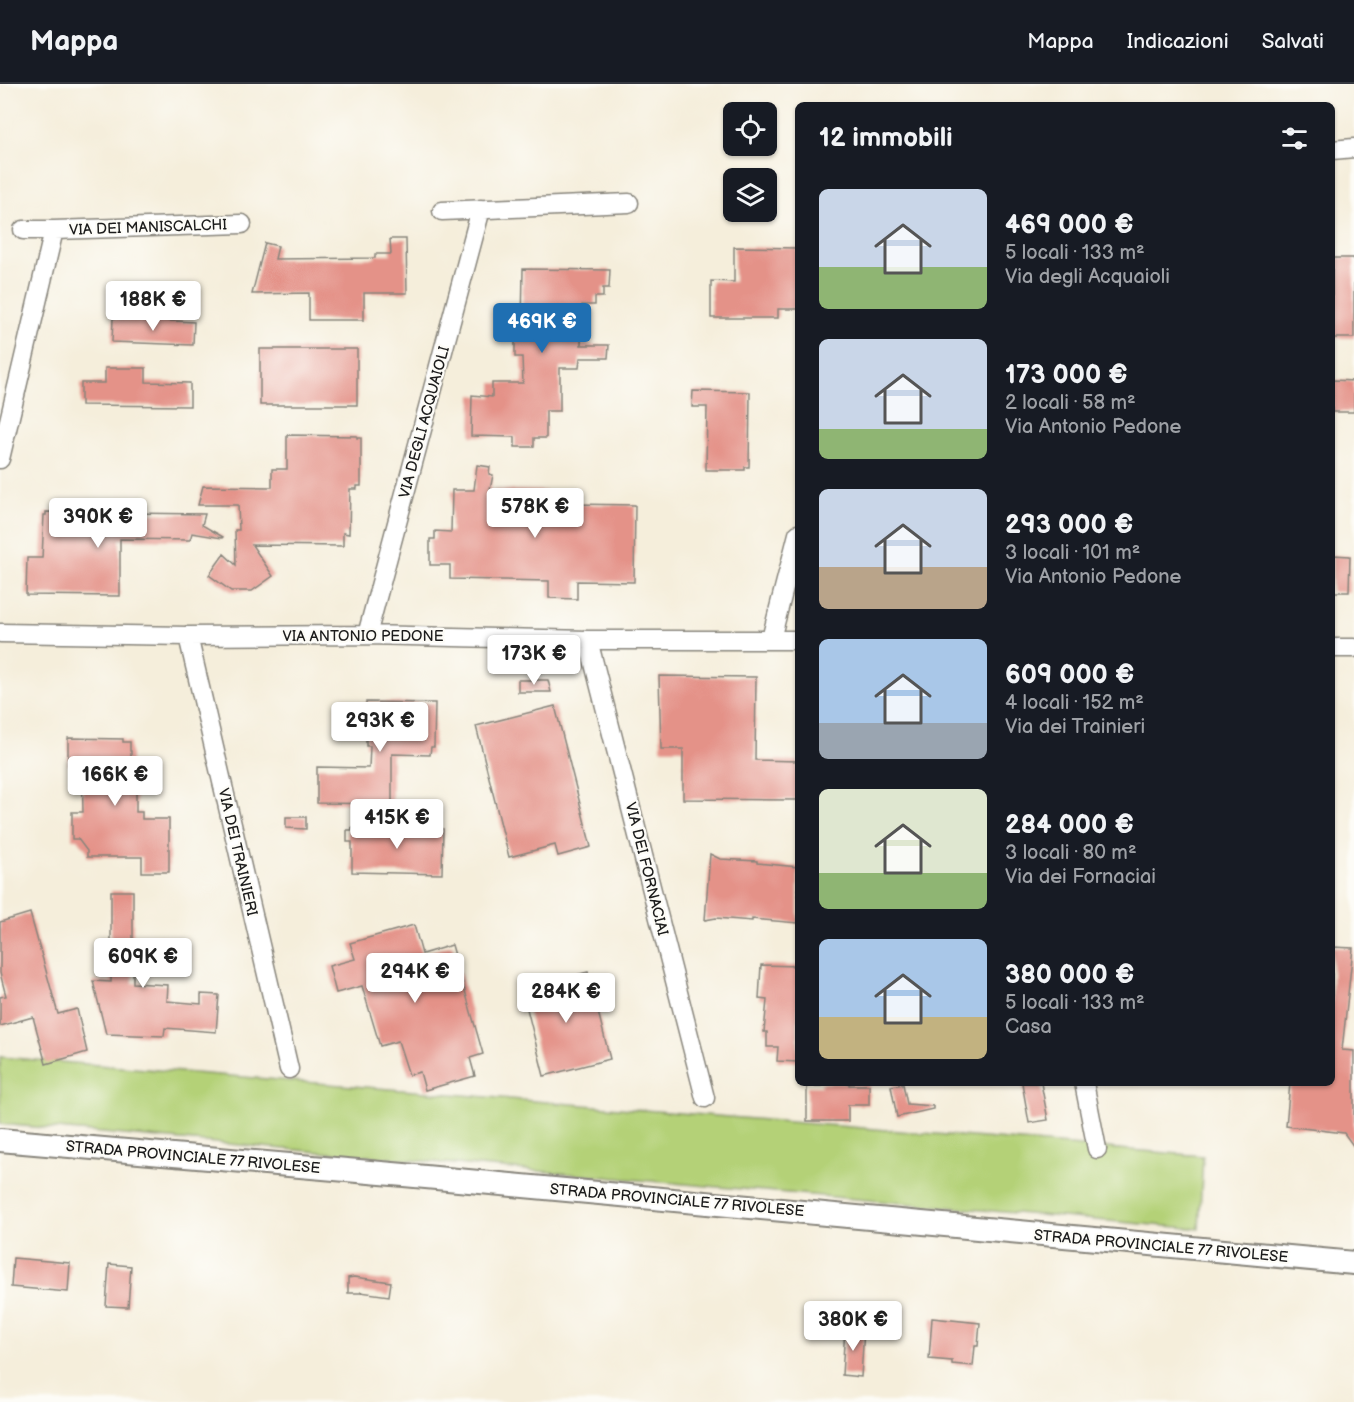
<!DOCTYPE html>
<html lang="it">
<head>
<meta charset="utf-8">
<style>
	body { margin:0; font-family:"Balsamiq Sans",sans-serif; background:#20242c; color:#f1f3f6; height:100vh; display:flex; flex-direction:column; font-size:22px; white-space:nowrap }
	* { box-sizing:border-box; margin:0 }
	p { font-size:20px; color:#9ea1a6 }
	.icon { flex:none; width:33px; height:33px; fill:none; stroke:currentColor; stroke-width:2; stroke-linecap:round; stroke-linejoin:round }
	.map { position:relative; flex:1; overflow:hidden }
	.sheet { position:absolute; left:795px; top:18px; width:540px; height:984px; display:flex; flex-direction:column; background:#171b24; border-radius:9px; box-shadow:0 2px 4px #0004 }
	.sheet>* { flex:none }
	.controls { position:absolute; left:723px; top:18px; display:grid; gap:12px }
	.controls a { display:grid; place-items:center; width:54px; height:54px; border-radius:9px; background:#171b24; box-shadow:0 2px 4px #0004; font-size:30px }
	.price { position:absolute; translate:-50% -51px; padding:0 14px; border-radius:6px; background:#fff; color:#222; font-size:20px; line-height:39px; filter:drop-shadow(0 2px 3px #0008) }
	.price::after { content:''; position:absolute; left:50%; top:36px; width:18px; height:14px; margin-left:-9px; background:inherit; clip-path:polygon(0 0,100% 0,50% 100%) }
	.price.active { background:#1f6fb2; color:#fff }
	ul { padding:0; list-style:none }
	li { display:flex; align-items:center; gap:18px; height:150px; padding:0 24px }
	li span { display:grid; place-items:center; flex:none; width:168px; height:120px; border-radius:9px; color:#555 }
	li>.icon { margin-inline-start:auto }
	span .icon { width:72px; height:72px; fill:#fffc; stroke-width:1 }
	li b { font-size:26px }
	h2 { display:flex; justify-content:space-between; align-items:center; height:72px; padding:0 24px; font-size:26px }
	header { display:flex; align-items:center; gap:36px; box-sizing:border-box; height:84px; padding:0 30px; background:#171b24; border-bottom:2px solid #363941 }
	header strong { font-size:28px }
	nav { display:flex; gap:33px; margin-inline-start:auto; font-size:21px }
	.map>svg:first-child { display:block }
</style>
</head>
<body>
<header>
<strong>Mappa</strong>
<nav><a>Mappa</a><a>Indicazioni</a><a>Salvati</a></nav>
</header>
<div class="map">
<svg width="1354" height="1318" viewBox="0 0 1354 1318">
	<rect width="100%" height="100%" fill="#fdfcf7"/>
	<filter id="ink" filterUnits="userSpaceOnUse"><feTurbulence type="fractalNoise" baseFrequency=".0167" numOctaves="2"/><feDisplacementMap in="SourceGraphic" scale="12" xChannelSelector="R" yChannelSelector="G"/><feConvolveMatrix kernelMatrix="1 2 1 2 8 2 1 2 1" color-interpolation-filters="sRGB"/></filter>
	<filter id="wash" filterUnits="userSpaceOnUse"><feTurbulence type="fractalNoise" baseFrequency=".008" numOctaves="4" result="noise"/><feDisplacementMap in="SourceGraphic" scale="24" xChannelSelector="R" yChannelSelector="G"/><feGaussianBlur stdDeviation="1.35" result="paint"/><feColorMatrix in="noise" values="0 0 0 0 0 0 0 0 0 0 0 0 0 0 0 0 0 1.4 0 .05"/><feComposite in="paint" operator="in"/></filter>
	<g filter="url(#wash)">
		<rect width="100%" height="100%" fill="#f5eedb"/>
		<path fill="#b4d177" stroke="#68764a" stroke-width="1.5" d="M0,973L1203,1072L1199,1145L0,1040Z"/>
		<g id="blocks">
			<path fill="#e49288" d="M390,155H406L407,209H364V236H309V209L252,210L265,159L278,162L275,175L375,174V170H391Z
				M734,163L798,164V225H778V234H711V197L734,198Z
				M1332,174H1354V254H1332Z
				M523,185L610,186L609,204H603V213H595V221H582L581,261H609L608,274H580L579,284H560V327H546V354H534V363H515V353L471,352L472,311L492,313V299H523L522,273H515V241H522Z
				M113,234L194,238L193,261L112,258Z
				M260,265H357V321H260Z
				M105,284H146V298L190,299V322L81,321V299H105Z
				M1332,296L1354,297V328H1332Z
				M693,307L750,308L749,383H745V386H706L707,323H692Z
				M287,351L357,352V354H361V402H357V405H350L349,450L343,449V462L252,461L273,492L252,507H231L209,491L224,470L236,481L235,446H239L238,421H198L203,402L272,403V385H287Z
				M477,381L490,383L489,390L493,391L490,406L546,407V409H572V420L635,421L634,498L577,497V515L549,514V497L450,495V481H430V455H435V447L451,448L452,406H474Z
				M46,428L205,430L202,441L223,453L222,454L192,449L190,456L120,455V512L26,511L27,474H42L44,431H46Z
				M1332,471L1350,472L1349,508H1332Z
				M659,592L756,593L755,676L798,677V716L683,715V665H661Z
				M518,596H548L551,608H518Z
				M366,618L435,619L434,663H431L430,671L392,670V720L317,719V683L369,684L370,662H366Z
				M555,622L591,763L558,772L555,761L509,773L476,642Z
				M68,654L123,655V658H130V667H131V701H136V728H142V735H169V788H142V773H87V767L78,755H72V728H83L82,681H68Z
				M286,733H306V745L286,744Z
				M352,743L443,745L442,790L352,788V758H347V746H352Z
				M710,770L720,775L757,777V779L798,783V839L752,835V837L716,834L705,836Z
				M111,807H133V899L168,901L167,917L201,920V910L219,911L216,948L165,944L164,952L106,950L93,897L111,898Z
				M30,829L58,930L77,925L87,968L46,980L33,933L0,942V913L6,912L0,889V838Z
				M414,841L422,870L452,861L483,970L470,974L475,992L425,1006L420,988L409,991L398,957L380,962L362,902L336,909L329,882L355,875L350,859Z
				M1332,863L1353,864L1342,966L1354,967V1063L1344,1049L1286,1042L1290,999H1332Z
				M761,881L798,882V978L777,977L778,963H767V948H764L767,916L759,915Z
				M588,888L610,975L544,992L522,905Z
				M821,999H849V1001H869V1021H848V1037H807V1002H821Z
				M1022,999H1041L1048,1036L1029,1039Z
				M903,1000L907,1020L933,1022V1025L897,1033L891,1002Z
				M13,1174L70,1179L68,1208L11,1203Z
				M109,1180L131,1182L128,1223L106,1222Z
				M354,1193L391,1198L389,1212L361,1208V1209H348V1194Z
				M932,1234L980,1239L978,1262H975L973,1282L952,1280V1277L929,1275Z
				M845,1244L864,1245L861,1293L842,1291Z"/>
		</g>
	</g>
	<g filter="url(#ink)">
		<use href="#blocks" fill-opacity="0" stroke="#88857c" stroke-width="1.5"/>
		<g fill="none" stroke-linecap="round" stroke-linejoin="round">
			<defs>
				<path id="minor" d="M1332,66L1354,64
					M442,127L629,119
					M23,146H54
					M0,375L54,146L242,140
					M0,549L188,552L367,551L588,556H798
					M367,551L481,125
					M188,552L289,985
					M771,555L798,450
					M588,556L705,1014
					M1332,564H1354
					M1084,999L1097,1065"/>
				<path id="major" d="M0,1056L404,1091L1354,1179"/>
			</defs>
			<use href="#minor" stroke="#88857c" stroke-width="21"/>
			<use href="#major" stroke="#88857c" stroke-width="26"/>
			<use href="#minor" stroke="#fff" stroke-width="18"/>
			<use href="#major" stroke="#fff" stroke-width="22"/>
		</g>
	</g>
	<g text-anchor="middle" stroke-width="4.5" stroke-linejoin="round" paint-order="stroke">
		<g font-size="15" fill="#1c1c1c" stroke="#fdfcf7">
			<text transform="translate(148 143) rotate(-2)" y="5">VIA DEI MANISCALCHI</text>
			<text transform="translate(424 338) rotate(-75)" y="5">VIA DEGLI ACQUAIOLI</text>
			<text x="363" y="557">VIA ANTONIO PEDONE</text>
			<text transform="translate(238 768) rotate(77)" y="5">VIA DEI TRAINIERI</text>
			<text transform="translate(647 785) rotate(76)" y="5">VIA DEI FORNACIAI</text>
			<text transform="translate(193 1073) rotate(5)" y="5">STRADA PROVINCIALE 77 RIVOLESE</text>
			<text transform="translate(677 1116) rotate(5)" y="5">STRADA PROVINCIALE 77 RIVOLESE</text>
			<text transform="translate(1161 1162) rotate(5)" y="5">STRADA PROVINCIALE 77 RIVOLESE</text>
		</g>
	</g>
</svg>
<div class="controls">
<a><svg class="icon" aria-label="locate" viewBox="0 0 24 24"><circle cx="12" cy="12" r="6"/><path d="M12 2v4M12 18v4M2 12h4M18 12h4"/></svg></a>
<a><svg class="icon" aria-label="layers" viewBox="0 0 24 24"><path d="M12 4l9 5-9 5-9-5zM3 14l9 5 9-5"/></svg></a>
</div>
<b class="price" style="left:153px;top:248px">188K €</b>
<b class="price active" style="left:542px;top:270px">469K €</b>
<b class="price" style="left:535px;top:455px">578K €</b>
<b class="price" style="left:98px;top:465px">390K €</b>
<b class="price" style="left:534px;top:602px">173K €</b>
<b class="price" style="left:380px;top:669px">293K €</b>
<b class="price" style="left:115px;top:723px">166K €</b>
<b class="price" style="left:397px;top:766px">415K €</b>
<b class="price" style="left:143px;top:905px">609K €</b>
<b class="price" style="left:415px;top:920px">294K €</b>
<b class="price" style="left:566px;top:940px">284K €</b>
<b class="price" style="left:853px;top:1268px">380K €</b>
<section class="sheet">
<h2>12 immobili<svg class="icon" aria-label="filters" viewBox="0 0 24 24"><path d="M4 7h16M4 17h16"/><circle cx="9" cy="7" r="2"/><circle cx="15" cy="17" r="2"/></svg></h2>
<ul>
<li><span style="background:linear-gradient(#c9d6e8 65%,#8fb573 0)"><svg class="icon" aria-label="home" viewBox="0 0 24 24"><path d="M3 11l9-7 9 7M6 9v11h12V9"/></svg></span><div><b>469 000 €</b><p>5 locali · 133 m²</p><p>Via degli Acquaioli</p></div></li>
<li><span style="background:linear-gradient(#c9d6e8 75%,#8fb573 0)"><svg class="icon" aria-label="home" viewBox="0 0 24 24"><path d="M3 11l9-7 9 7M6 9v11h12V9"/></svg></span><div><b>173 000 €</b><p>2 locali · 58 m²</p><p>Via Antonio Pedone</p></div></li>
<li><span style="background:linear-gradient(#c9d6e8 65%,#b9a48a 0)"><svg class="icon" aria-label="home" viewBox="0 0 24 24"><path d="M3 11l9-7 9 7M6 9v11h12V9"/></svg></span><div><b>293 000 €</b><p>3 locali · 101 m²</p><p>Via Antonio Pedone</p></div></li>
<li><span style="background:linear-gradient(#a9c7e8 70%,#9aa5b1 0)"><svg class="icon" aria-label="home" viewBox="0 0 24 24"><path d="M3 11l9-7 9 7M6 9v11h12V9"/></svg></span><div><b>609 000 €</b><p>4 locali · 152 m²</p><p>Via dei Trainieri</p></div></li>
<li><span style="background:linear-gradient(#dfe7d0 70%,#8fb573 0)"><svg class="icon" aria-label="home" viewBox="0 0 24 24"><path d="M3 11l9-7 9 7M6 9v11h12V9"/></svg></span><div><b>284 000 €</b><p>3 locali · 80 m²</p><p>Via dei Fornaciai</p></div></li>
<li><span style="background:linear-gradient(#a9c7e8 65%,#c2b280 0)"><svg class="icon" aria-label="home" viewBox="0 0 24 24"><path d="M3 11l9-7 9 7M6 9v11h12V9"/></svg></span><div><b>380 000 €</b><p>5 locali · 133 m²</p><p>Casa</p></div></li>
</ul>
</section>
</div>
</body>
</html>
